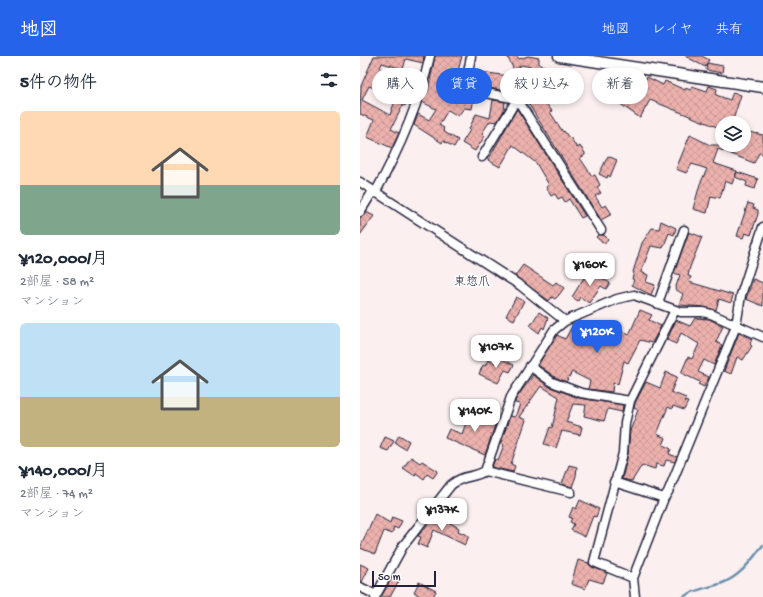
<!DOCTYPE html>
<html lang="ja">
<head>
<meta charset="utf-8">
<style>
	body { margin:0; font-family:"Gochi Hand","Klee One",sans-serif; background:#f6f6f7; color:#1f2937; height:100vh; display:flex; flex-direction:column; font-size:15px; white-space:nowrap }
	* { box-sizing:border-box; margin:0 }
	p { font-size:13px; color:#747a83 }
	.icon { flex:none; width:22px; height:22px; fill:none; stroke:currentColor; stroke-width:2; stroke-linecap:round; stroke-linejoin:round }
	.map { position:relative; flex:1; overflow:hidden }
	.drawer { display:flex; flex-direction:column; background:#fff; width:360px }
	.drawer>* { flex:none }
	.banner { position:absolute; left:12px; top:12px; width:331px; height:36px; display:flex; gap:8px }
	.tools { position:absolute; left:355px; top:60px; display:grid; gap:8px }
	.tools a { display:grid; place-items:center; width:36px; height:36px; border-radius:50%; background:#fff; box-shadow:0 2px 6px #0003; font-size:20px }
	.scale { position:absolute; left:12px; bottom:10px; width:64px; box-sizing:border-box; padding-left:4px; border:2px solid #22223b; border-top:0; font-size:11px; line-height:14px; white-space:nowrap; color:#22223b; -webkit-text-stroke:3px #fff; paint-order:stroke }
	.price { position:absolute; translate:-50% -34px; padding:0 9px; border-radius:8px; background:#fff; color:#222; font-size:13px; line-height:26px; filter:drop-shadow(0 1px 2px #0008) }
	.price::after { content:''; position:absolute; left:50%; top:24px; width:12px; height:9px; margin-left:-6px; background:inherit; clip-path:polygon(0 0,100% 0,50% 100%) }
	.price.current { background:#2563eb; color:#fff }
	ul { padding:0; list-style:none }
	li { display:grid; align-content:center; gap:8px; height:212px; padding:0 20px }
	li span { display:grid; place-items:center; height:124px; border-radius:6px; color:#555 }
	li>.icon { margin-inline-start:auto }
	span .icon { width:72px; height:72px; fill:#fffc; stroke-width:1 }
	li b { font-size:17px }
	h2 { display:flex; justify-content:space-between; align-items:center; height:48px; padding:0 20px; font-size:17px }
	.tag { padding:0 14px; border-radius:18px; background:#fff; box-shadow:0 2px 6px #0003; font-size:14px; line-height:36px }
	.tag.current { background:#2563eb; color:#fff }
	header { display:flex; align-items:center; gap:24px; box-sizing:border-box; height:56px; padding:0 20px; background:#2563eb; color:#fff }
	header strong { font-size:19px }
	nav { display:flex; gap:22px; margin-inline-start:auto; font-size:14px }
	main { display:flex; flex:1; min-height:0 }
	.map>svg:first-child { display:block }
</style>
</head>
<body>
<header>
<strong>地図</strong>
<nav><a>地図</a><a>レイヤ</a><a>共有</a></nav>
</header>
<main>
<section class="drawer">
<h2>5件の物件<svg class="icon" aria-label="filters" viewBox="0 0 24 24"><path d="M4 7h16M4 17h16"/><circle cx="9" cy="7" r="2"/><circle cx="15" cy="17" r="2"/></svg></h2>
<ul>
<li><span style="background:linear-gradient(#ffd9b3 60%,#7fa58c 0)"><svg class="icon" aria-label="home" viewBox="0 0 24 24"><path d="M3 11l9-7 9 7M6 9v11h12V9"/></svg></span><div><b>¥120,000/月</b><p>2部屋 · 58 m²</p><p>マンション</p></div></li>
<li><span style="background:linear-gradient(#bfe0f5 60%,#c2b280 0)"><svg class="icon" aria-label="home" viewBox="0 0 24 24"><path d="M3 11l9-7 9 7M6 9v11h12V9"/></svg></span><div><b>¥140,000/月</b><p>2部屋 · 74 m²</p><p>マンション</p></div></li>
</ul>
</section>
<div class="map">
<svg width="403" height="541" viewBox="0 0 403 541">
	<defs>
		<pattern id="building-cross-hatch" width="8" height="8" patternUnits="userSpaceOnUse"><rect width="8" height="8" fill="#ecb1ad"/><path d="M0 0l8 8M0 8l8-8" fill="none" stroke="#ca9896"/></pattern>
	</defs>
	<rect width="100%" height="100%" fill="#fbefef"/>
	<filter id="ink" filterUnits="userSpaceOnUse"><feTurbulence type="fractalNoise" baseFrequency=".025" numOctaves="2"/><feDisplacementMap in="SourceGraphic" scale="8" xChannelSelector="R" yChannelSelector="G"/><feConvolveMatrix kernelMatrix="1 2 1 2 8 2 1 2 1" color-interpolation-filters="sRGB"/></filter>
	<g filter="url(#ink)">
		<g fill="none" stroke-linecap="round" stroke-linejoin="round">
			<path stroke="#698fae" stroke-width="2.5" d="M323,541C335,533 347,532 360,528C380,521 391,505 403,489"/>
		</g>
		<path fill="url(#building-cross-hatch)" stroke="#22223b" d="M14,0H64L63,7L46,3L43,13L22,7L20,12L34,19L26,37L9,30L2,44L30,59L38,36L41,37L46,26L56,29L53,40L50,39L45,50L43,49L31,73L39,77L32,92L7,81L14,64L0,58L1,30Z
			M75,0H102L98,15L102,16L100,39L114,41L112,53L104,52L98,60L88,54L79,69L84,72L83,74L86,77L98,84L94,91L83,85L82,87L54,69L58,58L69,64L76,53L62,46L66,34L68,35Z
			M147,0H157L159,3L168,0L179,2V8L186,11L180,23L171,19V11L162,9L154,14Z
			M325,0H342L349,4L345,11Z
			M347,7L363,10L362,17L346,14Z
			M114,15L149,20L147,35L122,31L123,27L112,25Z
			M263,16L277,18L286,23L287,21L303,29L305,25L325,34L326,32L330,34L332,30L347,35L349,30L357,33L356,39L370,44L373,36L381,39L372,67H362V73L290,44L280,62L235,30L244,17L258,27Z
			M171,25L184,47L185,46L192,55L190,56L203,76L204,75L209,82L210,81L217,92L220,90L225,97V99L220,102L232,120L235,119L240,129L237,131L241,137L235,140L242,151L246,149L252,158L241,164L163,39L166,38L162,30Z
			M133,44L145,46L144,54L137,66L130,65L122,77L125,80L115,95L102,87L110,74L109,73L116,58L130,62Z
			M157,53L225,160L221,162L209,143L205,146L202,141L198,143L195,138L191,140L186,131L189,129L176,107L153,89L140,111L128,104Z
			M384,75L403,79V98L399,97L394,107L358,93L353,107L377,115L372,128L365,125L360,142L351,140L347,157L333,153L340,128L347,113L332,108L326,117L316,113L330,79L350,89H384Z
			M248,100L257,104L250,121L248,119L247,122L239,118Z
			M377,116L398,123L395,133L386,130L387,126L375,121Z
			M388,147L394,149L393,152L398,154V158L391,179L385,177L383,182L377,180Z
			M6,156L14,160L0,179V161Z
			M301,165L316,172L314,179L309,177L303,192L291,190L281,216L288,219L286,226L295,229L291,239L272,229L274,224L272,223L274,216H273L282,187L292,172L299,173Z
			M329,176L342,181L330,211L328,220L331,221L329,226L373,239L371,247L359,243L356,254L344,251L319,249L323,238L315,233L320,219L314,217Z
			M238,179H244L248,183L244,188L236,181Z
			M163,209L193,229L196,226L204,232L199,239L195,243L192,241L189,245L155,220Z
			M231,216L250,227L246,233L241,230L229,247L220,241L218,245L212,241L225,220L227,222Z
			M393,223L403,227V250L386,243Z
			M156,241L164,245L154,264L146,260Z
			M280,254L292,259L289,264L301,270L292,287L280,284L268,307L264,305L258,328L253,327L252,336L228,333L230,325L212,316L206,326L195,321L178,309L197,279L205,283L214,267L217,266L221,268L218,273L230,282L235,275L253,286L260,274L269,279Z
			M179,256L188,262L184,273L182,271L179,277L170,270Z
			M335,262L349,263L363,270L356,286L362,289L354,309L344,304L338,316L349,321L344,331L338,328L340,326L321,317L328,301L332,303L339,288L321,277L316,288L307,284L316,264L330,270Z
			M379,277L392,283L390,288L392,290L383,304L377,301L371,318L364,315Z
			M138,301L154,309L150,316L145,314L138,327L119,318L123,309L125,310L128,304L135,307Z
			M306,316L317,321L311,336L326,342L324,345L328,346L324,354L313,350L312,353L308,351L297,378L306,382L303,389L311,393L309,398L317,401L315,406L306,404L304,410L296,408L295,413L282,409L272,425L262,423L268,398L270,375L278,354L274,352L275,347L286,326L300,332Z
			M173,319L190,331L219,342L263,349L262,356L248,353L244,365L224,360L226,349L213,348L206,366L222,371L220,379L202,375L196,392L184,388L190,371L192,372L199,341L181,330L159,361L166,364L151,408L155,410L153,416L132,411L135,403L138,404L144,389L141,387L150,360L155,361L160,348L155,347L156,343Z
			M118,354L128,358L126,362L136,366L125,399L85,382L89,373L102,378L108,361L114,364Z
			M39,379L49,385L45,393L35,387Z
			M25,381L34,385L28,395L20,392Z
			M51,401L60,407L62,405L78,415L73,422L67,418L64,423L56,417L55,420L43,412Z
			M209,409L217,411L216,420L212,431L202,428Z
			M220,444L239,453L236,461L233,460L225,481L211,474L214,468L210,466L212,462L209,461L213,451L216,453Z
			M15,458L30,467L32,461L42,465L38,473L34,471L32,478L24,475L15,498L0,492Z
			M76,459L99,472L98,475L109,480L105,489L74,474L67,492L58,488L61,481L58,480Z
			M218,504L229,507L232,511L247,517L243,527L229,523L225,533L211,528Z
			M0,508L9,512L2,526H0Z
			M32,521L39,525L30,541H21Z
			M59,526L76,535L73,541H61L54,536Z"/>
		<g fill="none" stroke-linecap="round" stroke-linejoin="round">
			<defs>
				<path id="minor" d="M111,0L105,33L157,43L241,174
					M122,101L157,43
					M0,126L161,230L205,265
					M15,137C39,94 59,48 70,0
					M0,156L13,135
					M298,247L324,174
					M170,310L192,326L221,337L270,345
					M125,415L211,436
					M254,426L304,442L308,436L376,270L381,239L403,171
					M273,522L304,442
					M0,531L16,539
					M15,541L43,490L91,429C104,418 112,423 125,415L151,341L187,285L194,274L205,265L257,243L274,239L321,256H343L351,258L403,281
					M275,541L273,522L234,506L263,397L265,367L270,345L315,254"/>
				<path id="major" d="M199,0L403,31"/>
			</defs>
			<use href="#minor" stroke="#22223b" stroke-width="11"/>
			<use href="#major" stroke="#22223b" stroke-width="13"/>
			<use href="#minor" stroke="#fff" stroke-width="8"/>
			<use href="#major" stroke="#fff" stroke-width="10"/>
		</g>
	</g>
	<g text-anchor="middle" stroke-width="3.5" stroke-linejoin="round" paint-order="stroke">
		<g font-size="12" fill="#22223b" stroke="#fff">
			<text x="112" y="229">東惣爪</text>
		</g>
	</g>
</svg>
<div class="tools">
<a><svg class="icon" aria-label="layers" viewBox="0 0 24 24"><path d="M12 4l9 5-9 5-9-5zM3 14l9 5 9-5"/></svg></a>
</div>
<div class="scale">50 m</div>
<b class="price" style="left:230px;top:231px">¥160K</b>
<b class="price current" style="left:237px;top:298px">¥120K</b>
<b class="price" style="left:136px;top:313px">¥107K</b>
<b class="price" style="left:115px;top:377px">¥140K</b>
<b class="price" style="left:82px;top:476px">¥137K</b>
<div class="banner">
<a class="tag">購入</a>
<a class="tag current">賃貸</a>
<a class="tag">絞り込み</a>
<a class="tag">新着</a>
</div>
</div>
</main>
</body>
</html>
